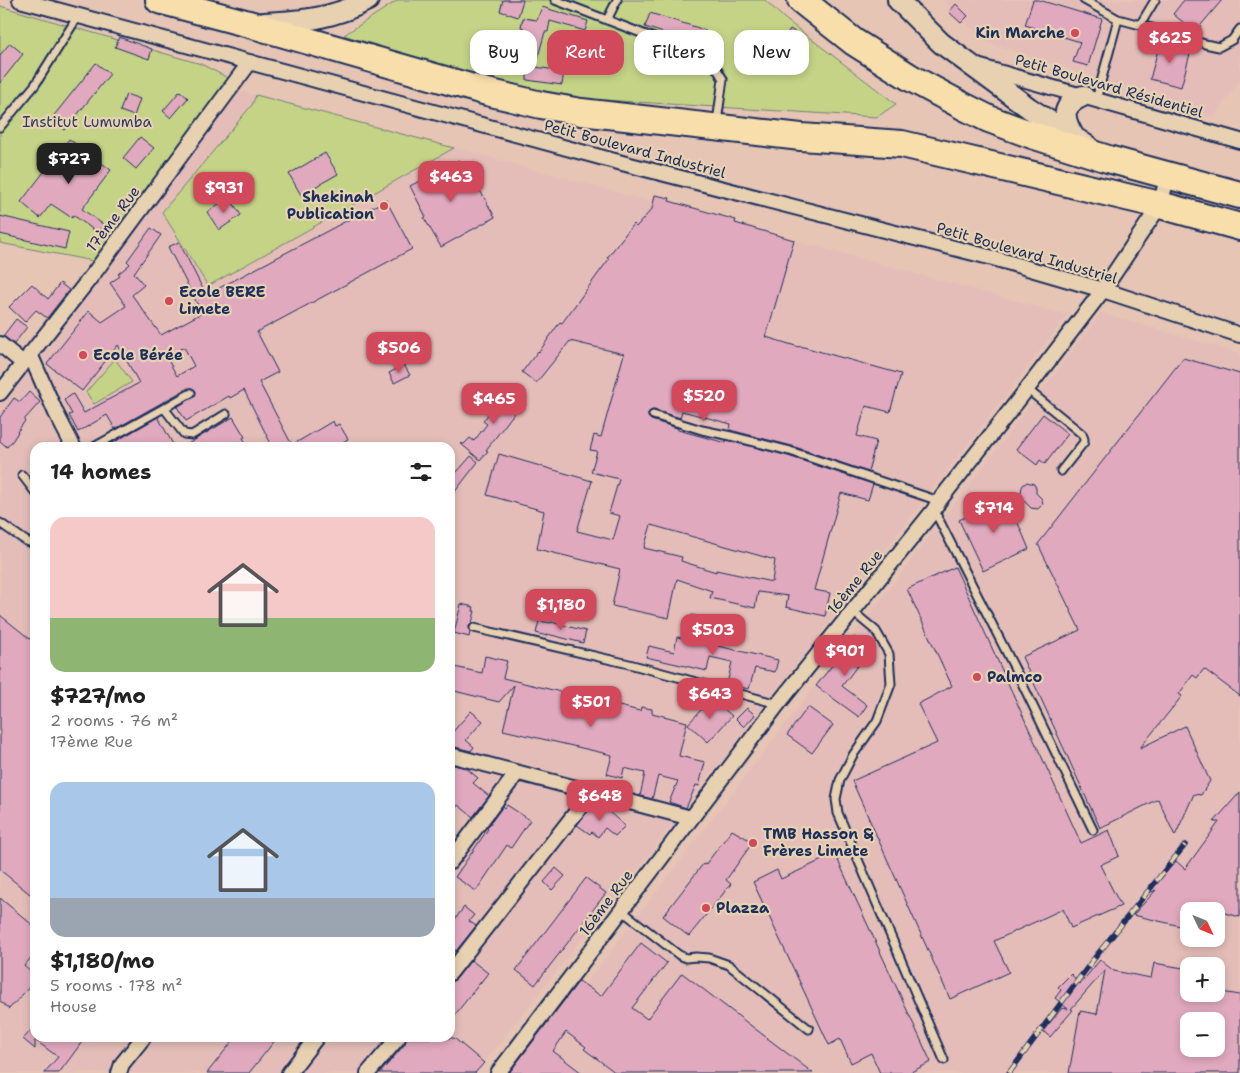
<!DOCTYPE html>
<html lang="en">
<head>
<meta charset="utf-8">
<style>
	body { margin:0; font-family:"Shantell Sans",sans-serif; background:#f2f2f2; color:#222; height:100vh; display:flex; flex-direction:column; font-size:19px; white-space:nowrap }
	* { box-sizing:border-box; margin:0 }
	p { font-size:16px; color:#767676 }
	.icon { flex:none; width:28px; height:28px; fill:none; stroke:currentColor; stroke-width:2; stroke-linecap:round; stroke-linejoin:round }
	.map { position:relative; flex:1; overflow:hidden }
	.details { position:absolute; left:30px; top:442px; width:425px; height:600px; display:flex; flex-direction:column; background:#fff; border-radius:15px; box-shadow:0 2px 8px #0003 }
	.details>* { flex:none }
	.hud { position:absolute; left:470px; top:30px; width:475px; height:45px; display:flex; gap:10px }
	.needle { width:32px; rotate:133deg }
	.controls { position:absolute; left:1180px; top:902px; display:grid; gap:10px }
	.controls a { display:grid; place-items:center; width:45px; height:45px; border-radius:10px; background:#fff; box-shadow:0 2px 8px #0003; font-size:25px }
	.price { position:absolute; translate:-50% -42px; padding:0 11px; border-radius:10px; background:#d1495b; color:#fff; font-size:16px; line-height:32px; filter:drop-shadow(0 1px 2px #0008) }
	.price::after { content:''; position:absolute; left:50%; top:30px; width:15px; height:11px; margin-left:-8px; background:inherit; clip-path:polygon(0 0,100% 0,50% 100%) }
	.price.on { background:#222; color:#fff }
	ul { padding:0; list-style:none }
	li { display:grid; align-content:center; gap:10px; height:265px; padding:0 20px }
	li span { display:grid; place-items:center; height:155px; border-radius:15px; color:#555 }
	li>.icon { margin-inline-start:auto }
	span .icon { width:90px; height:90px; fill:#fffc; stroke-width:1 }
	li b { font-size:21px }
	h2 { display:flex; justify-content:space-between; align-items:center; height:60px; padding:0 20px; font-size:21px }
	.chip { padding:0 18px; border-radius:15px; background:#fff; box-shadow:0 2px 8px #0003; font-size:18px; line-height:45px }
	.chip.on { background:#d1495b; color:#fff }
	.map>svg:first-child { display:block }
</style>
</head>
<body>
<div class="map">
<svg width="1240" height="1073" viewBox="0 0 1240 1073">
	<rect width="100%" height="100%" fill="#e6c5b5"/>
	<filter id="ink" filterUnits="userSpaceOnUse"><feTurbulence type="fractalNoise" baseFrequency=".02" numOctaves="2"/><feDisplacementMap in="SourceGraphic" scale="10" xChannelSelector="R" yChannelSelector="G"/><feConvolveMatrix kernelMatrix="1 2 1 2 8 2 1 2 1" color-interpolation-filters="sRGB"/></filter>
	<g filter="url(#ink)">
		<path fill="#e4bdb8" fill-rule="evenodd" d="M943,0H1240V80L1214,117L984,41Z
			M237,90L474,153L1068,315L637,870L476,1073H0V403ZM35,448H450V1038H35Z
			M1101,313L1240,353V1073H517ZM1189,911H1216V939H1189ZM1189,966H1216V994H1189ZM1189,1021H1216V1049H1189Z"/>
		<path fill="#c5d387" stroke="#708172" d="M398,0H765L785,19L896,104L877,117L588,99L476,78L344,35Z
			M0,6L201,64L228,78L93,261L0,243Z
			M256,95L454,148L208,286L162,212L252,105Z
			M115,359L132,382L94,404L86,392Z"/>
		<path fill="#e1a9be" stroke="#1b2f5e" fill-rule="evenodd" d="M503,0H523L518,17L500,11Z
			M1033,0H1039L1102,19L1088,66L1073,62L1080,42L1025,25Z
			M1184,0H1222L1195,32L1173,14Z
			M956,4L968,16L961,23L949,12Z
			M542,7L588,21L585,31L550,21L548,32H545L535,67L564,71L562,85L527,80V75L510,70L524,28L521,27L523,18L537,20Z
			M650,13L705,30L700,45L645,27Z
			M790,29L801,36L794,49L782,42Z
			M119,37L152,49L149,59L115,47Z
			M1160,42L1191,50L1181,87L1150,79Z
			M10,43L23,54L0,83V55Z
			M96,63L110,74L65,130L51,119Z
			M180,91L188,98L171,118L163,111Z
			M126,94L140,99L134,116L120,111Z
			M140,137L154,148L136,169L123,158Z
			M69,139L111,170L82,209L104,225L98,233L73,215L72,218L51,204L40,218L21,202Z
			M325,153L338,174L301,195L289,174Z
			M459,160L474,189L478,187L495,217L441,247L424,218L426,217L410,186L429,176L427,171L437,166L440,170Z
			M655,195L670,198L669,201L736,220L735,223L794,240L766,337L799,347L800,346L901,374L890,412L866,406L862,419L857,436L876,441L868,472L792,446L730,430L731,424L682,411L680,418L654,410L650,411L648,413V417L651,420L677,428L678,430L726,443V440L730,441L788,456L873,484L868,500L841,493L814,590L830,593L825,616L786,607L788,596L758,592L755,608L710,598L712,591L677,579L669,618L612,606L620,569L537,549L544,511L487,495L499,454L592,481L577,531L613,540L620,516L609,513L619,479L591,472L597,451L590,450L594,435L601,437L624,354L570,341L536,383L522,372L538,351L539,352L560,322L562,323L609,259L607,258L627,232L633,224L636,227L652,209ZM651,525L775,560L772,582L716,570V572L681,561L682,557L644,548Z
			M229,197L241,215L219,230L207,212Z
			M386,200L412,249L257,332L278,372L259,382L292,445L333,421L335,426L339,424L348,439L333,448H273L244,390L230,398L229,396L186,421L177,407L195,396L196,391L192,388H188L115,429L107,415L78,432L69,415L72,414L64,400L73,394L84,413L139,383L118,345L82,391L47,364L89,311L102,322L126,306L110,283L120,276L118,274L130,264L127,261L151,228L161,235L134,273L144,285L132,295L161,335L202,313L168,247L179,242L206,295ZM184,347L194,366L177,376L167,358Z
			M0,216L69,232L65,249L0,234Z
			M60,283L69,290L47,318L36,310L25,322L9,307L32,284L48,299Z
			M16,319L27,327L14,344L3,336Z
			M1183,358L1240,374V696L1204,669L1197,678L1193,675L1179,694L1182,696L1140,748L1185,726L1210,781L1201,795L1194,794L1175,836L1158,799L1100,828L1022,657L1080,630L1038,544Z
			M404,365L410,375L394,383L389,373Z
			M511,391L523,400L514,411L515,412L486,450L488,451L480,460L460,443L464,444L470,438L474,441L487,424L483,421L499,400L502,402Z
			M29,392L40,402L24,420L25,421L17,432H18L13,440L7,447L0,441V417L14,398L20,402Z
			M1043,414L1068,434L1045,464L1040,460L1037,465L1016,449Z
			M158,417L175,448H104Z
			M233,417L245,437L243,438L249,448H181Z
			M471,456L478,462L450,498V467L457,472Z
			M1027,482L1034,484L1036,488V493L1042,499L1043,504L1038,509L1031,508L1020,497L1022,487L1023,485Z
			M1007,497L1029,549L983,571L959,520Z
			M955,567L1081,843L1109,830L1119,856L1100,865L1121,906L1071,928L1063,909L994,941L1009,972L950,999L852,781L937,743L918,704L952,686L907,589Z
			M461,604L474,607L473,611H475L472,623L469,626L470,632L469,637L454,633Z
			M0,615L35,643V898L0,870Z
			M692,615L707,619L701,642L778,660L775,672L755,668L749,689L727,684L732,662L710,657L707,671L646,657L649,646L674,652L677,637L686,639Z
			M539,621L551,623V622L586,631L583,643L547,634V636L536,633Z
			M854,637L870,649L842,686L867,705L859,717L816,686Z
			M485,656L507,661L503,678L640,711L641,707L652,709V713L687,722L679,756L705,762L699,786L696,785L686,808L669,802L678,781L658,776L652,799L640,796L645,773L624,768L622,778L607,774L612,755L503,730L514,685L499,702L450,690V666L482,673Z
			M712,698L732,716L708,742L688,724Z
			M808,707L833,725L812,753L787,735Z
			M747,708L755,715L744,727L736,719Z
			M471,711L483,721L466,740L474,747L471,751L455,747L450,743V735Z
			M450,764L466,768L478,778L473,783L489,796L473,817L458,805L450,816Z
			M1240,792V917L1216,911H1189V928L1133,915L1156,890L1149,893L1176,861L1185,869L1219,822H1214Z
			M600,804L625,826L615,836L605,828L598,837L592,832L590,834L577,825L593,805L597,807Z
			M507,805L530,820L511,848L507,845L476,891L455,877L488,829L487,828L503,806L505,808Z
			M732,830L753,842L726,880L731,884L689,936L687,935L663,916L703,864L705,865Z
			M835,854L931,1062L909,1073H880L871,1053L851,1063L840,1039L829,1045L753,882L777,870L781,879Z
			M556,868L565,876L552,890L544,882Z
			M586,878L606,893L535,985L516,970Z
			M0,898L35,927V953L24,966L35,976V981L9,1009L0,1001Z
			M464,907L474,915L469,921L476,926L456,951L450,947V926Z
			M641,943L667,963L632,1008L647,1019L682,973L813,1073H616L584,1049L586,1047L566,1032L553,1051L582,1073H509L579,981L601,996Z
			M471,960L488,973L450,1021V983L457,978Z
			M1100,960L1114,971L1151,978L1154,963L1189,969V994H1216V991L1240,995V1073H1069L1080,1011L1097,1014L1105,970L1071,1009L1073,1010L1050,1037L1043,1031L1062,1008L1068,1009L1055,998L1061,990L1058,987L1071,974L1080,984ZM1189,1021H1216V1049H1189Z
			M35,1026V1038H85L59,1073H44L58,1057L35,1040V1049L23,1039Z
			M235,1038H277L249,1073H207Z
			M406,1038H454L484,1063L475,1073H380L405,1044Z"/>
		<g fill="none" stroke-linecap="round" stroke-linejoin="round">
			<defs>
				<path id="lane" d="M555,0L701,56L715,66L723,79L717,122
					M1084,0L1118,19
					M607,20L617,0
					M1140,25L1155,0
					M1096,100L1118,19L1163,31L1205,44L1219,47L1232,40L1240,29
					M0,127L35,85L78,16
					M1027,389L1082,434L1084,439V442L1061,471
					M164,408L184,434L192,435L226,414
					M653,415L702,430L731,436L790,451L939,501
					M92,448L191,393
					M22,475L35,492
					M934,510L1017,673L1093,830
					M0,523L26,541L35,544
					M852,611L876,631L889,654L891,684L877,721L853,755L840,780L836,799L838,813L944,1060
					M474,628L629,664L778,704
					M621,910L679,955L686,958L696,957L709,958L729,965L809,1029"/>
				<path id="street" d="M20,0L622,163L993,258L1103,290L1240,335
					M977,66L1240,141
					M0,344L23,363
					M30,354L56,413L74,448
					M0,393L94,273L250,62
					M450,755L691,818
					M450,862L517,773
					M450,973L592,792
					M119,1073L122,1064L143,1038
					M289,1073L316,1038
					M368,1073L398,1038
					M498,1073L778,704L934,510L939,501L1027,389L1103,290L1160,205L1168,175"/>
				<path id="secondary" d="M898,0L941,43L1029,108L1089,147
					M264,23C303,21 332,19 368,0
					M1074,137C1063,118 1060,106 1083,96"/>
				<path id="highway" d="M159,0L249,24L487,92L541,105L581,112L801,137L902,144L1160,205L1240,227
					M801,0L854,42L911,78L963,106L989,119L1032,135L1108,159L1240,195"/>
			</defs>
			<use href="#lane" stroke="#1b2f5e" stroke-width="11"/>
			<use href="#street" stroke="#1b2f5e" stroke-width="18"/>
			<use href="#secondary" stroke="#1b2f5e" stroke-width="24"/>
			<use href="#highway" stroke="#1b2f5e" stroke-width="30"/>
			<use href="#lane" stroke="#e8d1b1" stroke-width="7"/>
			<use href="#street" stroke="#e8d1b1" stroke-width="14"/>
			<use href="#secondary" stroke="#e8d1b1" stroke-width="20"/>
			<use href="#highway" stroke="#f8deab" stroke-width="26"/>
			<defs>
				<path id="rail" d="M1009,1073L1093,960L1185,845"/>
			</defs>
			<use href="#rail" stroke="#1b2f5e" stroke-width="5.5"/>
			<use href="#rail" stroke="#e8d1b1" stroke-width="4" stroke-dasharray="11" stroke-linecap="butt"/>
		</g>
	</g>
	<g fill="#d1495b" stroke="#e8d1b1" stroke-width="2">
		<circle cx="1075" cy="33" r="5"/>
		<circle cx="384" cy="206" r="5"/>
		<circle cx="169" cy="301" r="5"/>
		<circle cx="83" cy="355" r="5"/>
		<circle cx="977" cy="677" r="5"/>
		<circle cx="753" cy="843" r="5"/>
		<circle cx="706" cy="908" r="5"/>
	</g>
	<g text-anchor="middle" stroke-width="4.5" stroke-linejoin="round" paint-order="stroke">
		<g font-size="15" font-weight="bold" fill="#1b2f5e" stroke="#e8d1b1" text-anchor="start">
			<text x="1065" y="38" text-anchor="end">Kin Marche</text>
			<text x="374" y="202" text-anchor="end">Shekinah<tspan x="374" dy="17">Publication</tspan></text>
			<text x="179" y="297">Ecole BERE<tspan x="179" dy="17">Limete</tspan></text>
			<text x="93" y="360">Ecole Bérée</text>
			<text x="987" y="682">Palmco</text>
			<text x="763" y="839">TMB Hasson &amp;<tspan x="763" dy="17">Frères Limete</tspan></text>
			<text x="716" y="913">Plazza</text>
		</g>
		<g font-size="15" fill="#1b2f5e" stroke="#e8d1b1">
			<text transform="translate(1109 86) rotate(16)" y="5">Petit Boulevard Résidentiel</text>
			<text transform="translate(635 149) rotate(15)" y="5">Petit Boulevard Industriel</text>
			<text transform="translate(113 219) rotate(-53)" y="5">17ème Rue</text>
			<text transform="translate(1027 253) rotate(16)" y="5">Petit Boulevard Industriel</text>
			<text transform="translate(855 582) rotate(-51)" y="5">16ème Rue</text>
			<text transform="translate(606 903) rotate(-53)" y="5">16ème Rue</text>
		</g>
		<g font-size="15" fill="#2c3f62" stroke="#e8d1b1">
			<text x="87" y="127">Institut Lumumba</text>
		</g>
	</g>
</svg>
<div class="controls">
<a><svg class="needle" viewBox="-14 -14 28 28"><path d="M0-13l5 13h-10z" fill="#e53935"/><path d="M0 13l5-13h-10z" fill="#767676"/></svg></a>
<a>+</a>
<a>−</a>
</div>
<b class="price" style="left:1170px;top:64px">$625</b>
<b class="price on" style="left:69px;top:185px">$727</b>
<b class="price" style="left:451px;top:203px">$463</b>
<b class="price" style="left:224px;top:214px">$931</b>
<b class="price" style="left:399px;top:374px">$506</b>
<b class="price" style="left:704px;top:422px">$520</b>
<b class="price" style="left:494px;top:425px">$465</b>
<b class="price" style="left:994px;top:534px">$714</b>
<b class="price" style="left:561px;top:631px">$1,180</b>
<b class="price" style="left:713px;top:656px">$503</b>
<b class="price" style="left:845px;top:677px">$901</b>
<b class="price" style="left:710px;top:720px">$643</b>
<b class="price" style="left:591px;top:728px">$501</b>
<b class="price" style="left:600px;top:822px">$648</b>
<div class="hud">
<a class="chip">Buy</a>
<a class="chip on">Rent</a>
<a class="chip">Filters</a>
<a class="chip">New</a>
</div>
<section class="details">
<h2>14 homes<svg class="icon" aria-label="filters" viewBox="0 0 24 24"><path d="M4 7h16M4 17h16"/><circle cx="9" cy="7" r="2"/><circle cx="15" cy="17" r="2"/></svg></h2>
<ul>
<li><span style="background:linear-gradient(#f6c9c9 65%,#8fb573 0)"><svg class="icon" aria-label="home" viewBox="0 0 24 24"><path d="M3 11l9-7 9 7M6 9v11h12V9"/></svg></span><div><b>$727/mo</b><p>2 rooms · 76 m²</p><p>17ème Rue</p></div></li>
<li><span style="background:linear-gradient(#a9c7e8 75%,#9aa5b1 0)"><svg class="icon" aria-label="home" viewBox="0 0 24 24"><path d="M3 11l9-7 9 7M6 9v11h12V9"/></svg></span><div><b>$1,180/mo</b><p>5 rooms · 178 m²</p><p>House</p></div></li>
</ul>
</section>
</div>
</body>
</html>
